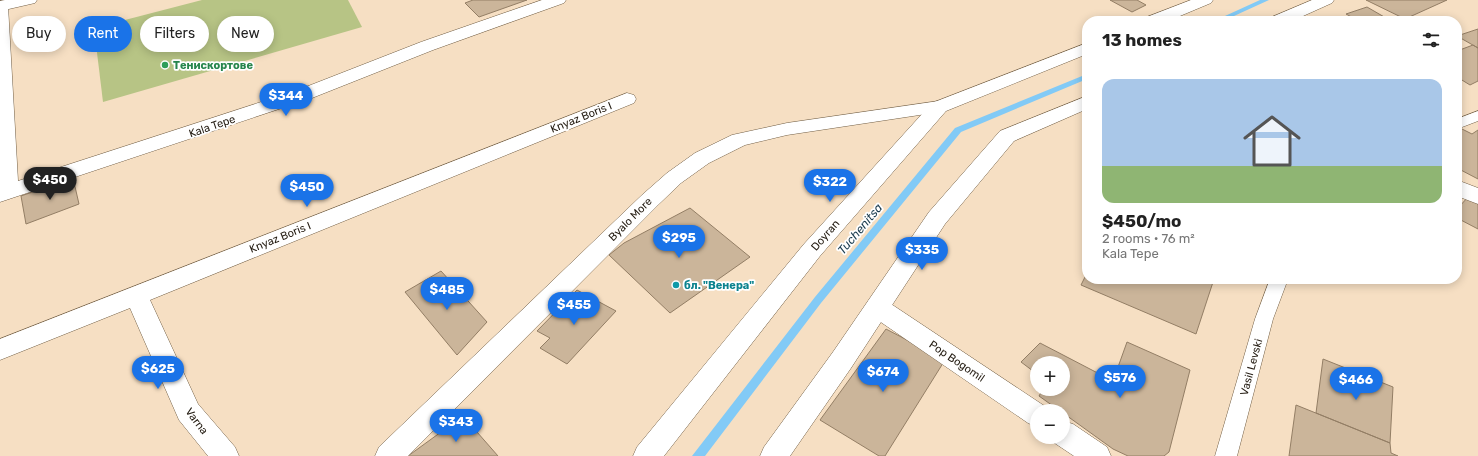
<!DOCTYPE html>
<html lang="en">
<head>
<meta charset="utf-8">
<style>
	body { margin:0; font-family:Rubik,sans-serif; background:#f6f6f6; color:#222; height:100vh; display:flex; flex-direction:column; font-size:15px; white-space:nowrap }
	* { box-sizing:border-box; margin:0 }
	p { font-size:13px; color:#767676 }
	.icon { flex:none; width:22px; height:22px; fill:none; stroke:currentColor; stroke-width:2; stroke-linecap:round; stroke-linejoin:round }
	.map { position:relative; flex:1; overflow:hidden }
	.sheet { position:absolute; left:1082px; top:16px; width:380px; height:268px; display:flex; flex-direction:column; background:#fff; border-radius:16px; box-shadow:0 2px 10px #0003 }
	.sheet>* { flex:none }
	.top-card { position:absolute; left:12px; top:16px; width:380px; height:36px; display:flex; gap:8px }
	.controls { position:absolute; left:1030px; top:356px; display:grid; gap:8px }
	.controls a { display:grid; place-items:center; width:40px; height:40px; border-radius:50%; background:#fff; box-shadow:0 2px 10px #0003; font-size:20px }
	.price { position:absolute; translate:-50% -34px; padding:0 9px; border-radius:14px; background:#1a73e8; color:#fff; font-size:13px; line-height:26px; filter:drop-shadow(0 1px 2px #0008) }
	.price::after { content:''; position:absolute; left:50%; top:24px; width:12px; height:9px; margin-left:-6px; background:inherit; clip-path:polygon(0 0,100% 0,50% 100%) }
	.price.on { background:#222; color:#fff }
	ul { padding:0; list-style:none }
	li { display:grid; align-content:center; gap:8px; height:212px; padding:0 20px }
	li span { display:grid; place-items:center; height:124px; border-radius:12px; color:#555 }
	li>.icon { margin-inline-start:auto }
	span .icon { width:72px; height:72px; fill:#fffc; stroke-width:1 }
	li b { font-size:17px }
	h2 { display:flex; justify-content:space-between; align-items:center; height:48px; padding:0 20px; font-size:17px }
	.chip { padding:0 14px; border-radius:18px; background:#fff; box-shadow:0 2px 10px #0003; font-size:14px; line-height:36px }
	.chip.on { background:#1a73e8; color:#fff }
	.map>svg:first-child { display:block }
</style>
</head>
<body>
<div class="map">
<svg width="1478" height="456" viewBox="0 0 1478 456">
	<rect width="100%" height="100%" fill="#f6dfc3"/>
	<path fill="#b7c485" d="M202,0H348L362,27L103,102L94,28Z"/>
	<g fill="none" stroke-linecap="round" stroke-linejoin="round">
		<path fill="#82caf6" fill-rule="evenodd" d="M1260,0H1269L1223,21H1214Z
			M1087,74V79L961,132L821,303L705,456H692L815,297L955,128Z"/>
	</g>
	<path fill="#cbb59a" stroke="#937e65" d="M473,0H527L479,17L465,3Z
		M1110,0H1137L1146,5L1132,12Z
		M1366,0H1447L1405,19Z
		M1367,7L1386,18L1379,21H1359L1346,14Z
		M1478,29V48L1457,36Z
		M1473,45L1478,48V81L1470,85L1457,77V51Z
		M1462,129L1472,134L1478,130V179L1457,168V133Z
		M73,178L79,204L26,224L21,196Z
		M1469,196L1478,201V229L1457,218V209Z
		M690,208L750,257L670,313L609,255L624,243Z
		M441,271L487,322L457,355L405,292Z
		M1087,273V279H1214L1196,334L1081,285Z
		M577,290L616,311L567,364L540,348L550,338L537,331Z
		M886,329L945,360L885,456H879L820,420Z
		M1127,342L1190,370L1169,452L1164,456H1128L1113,449L1063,413V411H1060L1039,396L1043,389H1063V363H1037V374L1021,362L1040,343L1113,381Z
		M1323,359L1393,387L1390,443L1316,413Z
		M1296,405L1390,443L1391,453L1398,456H1289Z
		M463,416L498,456H408Z"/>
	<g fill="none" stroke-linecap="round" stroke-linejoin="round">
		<defs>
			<path id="pedestrian" d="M1478,111V121L1457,129V119Z
				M1270,279H1288L1273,319L1237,456H1215L1255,319Z"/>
			<path id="minor" d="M542,0H566L564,3L433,50L312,98L0,202V1L6,3L8,6L18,181L298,90L421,42Z
				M627,93L634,95L636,99L634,103L150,300L198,404L235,447L239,456H208L179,420L130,308L0,360V339Z
				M939,101L946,103L948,107L946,111L787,135L745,145L709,163L681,183L658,205L408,456H375L379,447L642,195L667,173L695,153L732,135L787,123Z
				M1457,180L1478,188V204L1457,196Z
				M877,297L885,300L1046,407L1049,411H1037V427L1028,423L869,314L865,307L869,300Z
				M1063,421L1073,424L1107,447L1111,456H1074L1053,442L1051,437H1063Z"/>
			<path id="tertiary" d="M5,0H37L35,3L0,11V1Z"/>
			<path id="secondary" d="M1191,0H1213L1211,3L1168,21H1145L1147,17Z
				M1312,0H1334L1332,3L1292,21H1270L1272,17Z
				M1087,43V54L946,111L820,256L664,456H633L637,447L804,244L932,103Z
				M1087,96V109L1014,141L945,224L851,368L790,456H760L764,447L833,352L929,212L1000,131Z"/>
		</defs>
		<use href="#pedestrian" stroke="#725f46" stroke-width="1"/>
		<use href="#minor" stroke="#725f46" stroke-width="1"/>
		<use href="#tertiary" stroke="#725f46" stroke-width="1"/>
		<use href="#secondary" stroke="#725f46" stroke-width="1"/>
		<use href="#pedestrian" fill="#fff" fill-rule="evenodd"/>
		<use href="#minor" fill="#fff" fill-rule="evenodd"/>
		<use href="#tertiary" fill="#fff" fill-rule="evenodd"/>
		<use href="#secondary" fill="#fff" fill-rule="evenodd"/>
	</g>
	<circle fill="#2e9e5b" stroke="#fff" stroke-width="1.5" cx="165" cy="65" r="4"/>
	<circle fill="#0f9aa8" stroke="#fff" stroke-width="1.5" cx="676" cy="285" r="4"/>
	<g text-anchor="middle" stroke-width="3.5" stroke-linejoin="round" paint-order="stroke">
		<g font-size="11" font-weight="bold" fill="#27864d" stroke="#fff" text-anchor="start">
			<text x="173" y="69">Тенискортове</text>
		</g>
		<g font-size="11" fill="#241c12" stroke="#fff">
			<text transform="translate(581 117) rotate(-22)" y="4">Knyaz Boris I</text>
			<text transform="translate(212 126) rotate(-19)" y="4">Kala Tepe</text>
			<text transform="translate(630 219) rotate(-45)" y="4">Byalo More</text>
			<text transform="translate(825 235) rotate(-49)" y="4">Doyran</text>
			<text transform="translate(280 237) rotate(-22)" y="4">Knyaz Boris I</text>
			<text transform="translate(957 361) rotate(34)" y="4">Pop Bogomil</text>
			<text transform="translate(1251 367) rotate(-75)" y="4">Vasil Levski</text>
			<text transform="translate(197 421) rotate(53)" y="4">Varna</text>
		</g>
		<g font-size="11" font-weight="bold" fill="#0d838f" stroke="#fff" text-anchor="start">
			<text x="684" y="289">бл. "Венера"</text>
		</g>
		<g font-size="12" font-style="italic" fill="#1b3b4e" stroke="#fff">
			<text transform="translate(860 229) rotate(-50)" y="4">Tuchenitsa</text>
		</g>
	</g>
</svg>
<div class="controls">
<a>+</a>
<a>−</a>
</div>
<b class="price" style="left:286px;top:117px">$344</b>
<b class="price on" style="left:50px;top:201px">$450</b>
<b class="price" style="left:830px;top:203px">$322</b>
<b class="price" style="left:307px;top:208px">$450</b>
<b class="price" style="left:679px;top:259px">$295</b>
<b class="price" style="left:922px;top:271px">$335</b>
<b class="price" style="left:447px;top:311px">$485</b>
<b class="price" style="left:574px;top:326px">$455</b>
<b class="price" style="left:158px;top:390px">$625</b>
<b class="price" style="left:883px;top:393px">$674</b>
<b class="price" style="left:1120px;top:399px">$576</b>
<b class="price" style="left:1356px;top:401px">$466</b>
<b class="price" style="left:456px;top:443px">$343</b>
<div class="top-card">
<a class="chip">Buy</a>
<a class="chip on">Rent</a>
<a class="chip">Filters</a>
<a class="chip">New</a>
</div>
<section class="sheet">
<h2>13 homes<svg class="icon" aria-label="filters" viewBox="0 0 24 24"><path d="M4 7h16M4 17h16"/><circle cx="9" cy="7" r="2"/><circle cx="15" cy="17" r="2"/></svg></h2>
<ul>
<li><span style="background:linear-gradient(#a9c7e8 70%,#8fb573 0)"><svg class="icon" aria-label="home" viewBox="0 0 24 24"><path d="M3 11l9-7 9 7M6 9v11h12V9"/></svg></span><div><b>$450/mo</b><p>2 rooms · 76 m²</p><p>Kala Tepe</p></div></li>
</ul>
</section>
</div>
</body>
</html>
